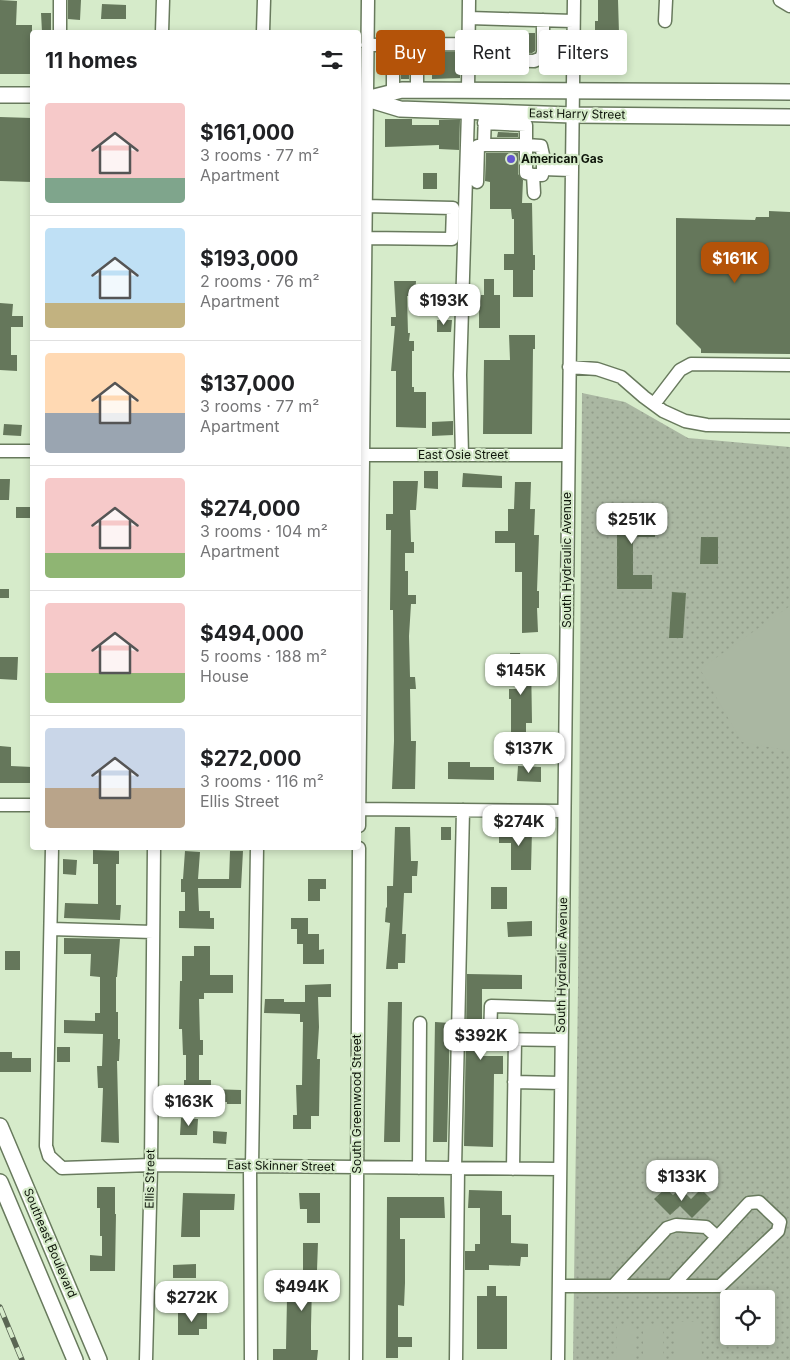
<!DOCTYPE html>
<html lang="en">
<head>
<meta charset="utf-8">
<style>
	body { margin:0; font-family:Inter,sans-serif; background:#f6f6f6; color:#202124; height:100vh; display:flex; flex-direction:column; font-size:19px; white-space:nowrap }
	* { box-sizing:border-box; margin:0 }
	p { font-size:16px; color:#757577 }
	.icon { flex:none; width:28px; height:28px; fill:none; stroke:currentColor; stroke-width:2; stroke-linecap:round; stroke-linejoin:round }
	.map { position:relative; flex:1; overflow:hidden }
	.side { position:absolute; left:30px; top:30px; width:331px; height:820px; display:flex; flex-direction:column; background:#fff; border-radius:5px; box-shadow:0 2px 8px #0003 }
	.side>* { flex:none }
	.top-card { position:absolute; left:376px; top:30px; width:339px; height:45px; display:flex; gap:10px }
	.tools { position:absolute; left:720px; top:1290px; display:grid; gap:10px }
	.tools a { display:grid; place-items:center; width:55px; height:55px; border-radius:5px; background:#fff; box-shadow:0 2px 8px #0003; font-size:25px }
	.price { position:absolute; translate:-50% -42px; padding:0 11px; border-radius:10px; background:#fff; color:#222; font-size:16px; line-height:32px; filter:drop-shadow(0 1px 2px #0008) }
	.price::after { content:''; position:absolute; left:50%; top:30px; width:15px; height:11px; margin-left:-8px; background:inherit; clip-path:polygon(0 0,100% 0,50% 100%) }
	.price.current { background:#b45309; color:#fff }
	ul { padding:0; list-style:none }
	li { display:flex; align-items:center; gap:15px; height:125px; padding:0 15px }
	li+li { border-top:1px solid #e0e0e0 }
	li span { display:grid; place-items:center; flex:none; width:140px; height:100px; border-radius:5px; color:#555 }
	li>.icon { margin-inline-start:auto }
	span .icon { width:60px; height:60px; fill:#fffc; stroke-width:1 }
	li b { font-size:21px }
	h2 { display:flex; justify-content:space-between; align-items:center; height:60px; padding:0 15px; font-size:21px }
	.tag { padding:0 18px; border-radius:5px; background:#fff; box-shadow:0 2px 8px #0003; font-size:18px; line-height:45px }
	.tag.current { background:#b45309; color:#fff }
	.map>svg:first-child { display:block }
</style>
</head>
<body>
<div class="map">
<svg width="790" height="1360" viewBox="0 0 790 1360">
	<defs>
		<pattern id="grass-dots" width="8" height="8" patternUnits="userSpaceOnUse" patternTransform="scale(1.25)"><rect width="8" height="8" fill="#aab7a2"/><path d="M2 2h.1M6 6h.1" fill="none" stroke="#919c8a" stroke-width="1.8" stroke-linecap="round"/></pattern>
	</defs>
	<rect width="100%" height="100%" fill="#d6ebca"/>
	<path fill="url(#grass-dots)" fill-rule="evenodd" d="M582,393L625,402L688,438L790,447V1360H573L578,985ZM729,1299H766V1336H729Z"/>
	<path fill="#aab7a2" d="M790,606V751L742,742L700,669Z
		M675,1322H701L702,1360H675Z
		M617,1326H636V1360H616Z
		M643,1326H663V1360H643Z"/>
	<path fill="#65775b" d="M0,0L17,1L16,25H32V74H0Z
		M68,0H81L80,20L68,19Z
		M598,0H618L619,33H595V21H598Z
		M102,4L126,5V19H101Z
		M41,13H51V32H42Z
		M482,33H535V51L532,53L486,51V45H482Z
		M432,52H460V78L432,79Z
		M401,55H409V79H401Z
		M0,117L32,118V182L0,181Z
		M385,119H412V125H439V120H460L459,150L439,149V145L385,147Z
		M498,132L518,133V137H497Z
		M486,153H518V174L523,180L522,203H532L533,255H535V270H533V297H513V270H504V254H514V219H512L511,209H490V182L485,181Z
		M423,173H437V189H423Z
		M769,211L790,212V354L701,353V349L676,324V218L755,220L756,217H769Z
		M484,279H494V295H500V328H479V307L481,295H484Z
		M394,281H416L415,296H407L408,333H410L409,341H414V351H412V387H414V392H426V428L396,427V371H391L395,326H391V317H396Z
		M0,303L13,304L12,316H23V327H11V355H17V371L0,370Z
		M437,320H452L451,332H437Z
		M509,335H535V349H533L532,434H483L484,360H510Z
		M453,421V435L432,436V422Z
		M4,424L22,425L21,436L3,435Z
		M424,471H438V489L424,488Z
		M463,473L502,476V488L462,487Z
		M0,479H10L9,500H0Z
		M393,481H418L416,510H410L411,542H414V553H405V571H408V595H416V604H411L409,636L410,677H415L416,689H410L411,741H416L415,789H392L394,741L393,610H390L391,530H386V514H393Z
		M515,482H531L530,509H535L534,535H539L537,591H539V608H537L538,632L522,633V572H515V543H495V531H508V509H514Z
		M617,504H633V510H655V537H633V575H652V589H617Z
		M16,507H32V518H16Z
		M701,537H718V564H700Z
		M0,589H9V598H0Z
		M672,592L686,593L683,638H669Z
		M510,653H520L521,659H531L532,723H526V735H511V699H509V689H516V666H511Z
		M0,657H18L17,680L0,679Z
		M0,746L11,747V766L32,767V783H0Z
		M448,762H470V767H494V780L448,779Z
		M518,766L541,767V782L517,781Z
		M395,827H410L411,861H418L417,876H412V893H404L402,934H406L405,963H398V969H386L390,923L385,922L386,907L387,908V886H393Z
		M441,827H451V840H441Z
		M499,829L532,830L531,870H511V843H499Z
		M93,850L119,851V864H116V905H121L120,920L64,918L65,903L98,904V864H93Z
		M185,851L200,852L198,879H229L230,851H243L241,888H198L199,911H210V918H214V929L179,928V911H185V892H181V879H183Z
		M63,859L77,860L76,875L63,874Z
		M308,879H326V889H320V901H308Z
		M491,887H507V909H491Z
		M291,918H308V934H319V950L324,949V964H303V944H297V929H291Z
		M532,921V936L508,937L507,922Z
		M64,938L120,939L117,977H116V1012H118V1039H120L119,1061H117L119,1143L101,1142L103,1088H98L97,1066H102L103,1034L64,1033V1020L95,1021V1013H100V977L90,976L91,954H64Z
		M194,946H210V975H233V993H204V999H199L200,1040H203V1055H199V1080H211V1089L241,1090V1104H227V1102H192V1094H184V1080H186V1055H183L182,1029H179L180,981H182V956H194Z
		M5,951H20V970H5Z
		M467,974L522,975V989H482V1056H503V1074H494L493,1147L464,1146Z
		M331,984V997H318L319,1027L317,1059H320L319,1116H311V1129H293V1115H297L296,1085H302L303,1022H300V1014L264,1013L265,999H284V1002H305V985Z
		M388,1002H402L400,1142H384Z
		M435,1022L450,1023L447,1142H433Z
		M57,1047H70V1062H57Z
		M0,1052H12V1058H31V1072H0Z
		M181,1118L198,1119L197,1135H180Z
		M213,1131L227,1132L226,1144L213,1143Z
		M97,1187H115V1214H116L115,1271H90V1255L102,1256V1236H100V1208H97Z
		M666,1188L673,1195L680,1188L691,1199L701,1189L711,1199L692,1218L680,1206L670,1215L654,1199Z
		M469,1190L502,1191V1215H511V1243L528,1244V1257H521L520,1266L489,1265V1270H465V1251H475V1244H480V1208H468Z
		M183,1193L235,1194L234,1210H200V1237H181Z
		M299,1193H320V1223H307V1209H300Z
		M387,1197H444L445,1218H400V1239H405V1283L404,1306L398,1305V1337H412V1347H398V1358H386Z
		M303,1243H318L317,1270H319L320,1285H312L311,1326V1350H318L317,1360H273V1349H286L287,1298H300V1270H303Z
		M196,1264V1278H173V1265Z
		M487,1286H496V1296H507V1349H477V1296H487Z
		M178,1312H207V1329H199V1335H178Z"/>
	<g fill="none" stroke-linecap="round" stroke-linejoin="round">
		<defs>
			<path id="minor" d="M780,0L790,6
				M469,18L573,21
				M665,21L666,0
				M60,32V0
				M162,32L163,0
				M263,32L264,0
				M367,45L469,44
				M469,59L534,61L541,58L543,53V20
				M417,90V45
				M468,91L469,0
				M393,92V45
				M485,112L484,145H526V173L533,175
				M484,123L526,125V145L541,146L543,155V169
				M477,182L478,146L484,145
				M534,193L533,175H542L543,169L571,170
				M365,238L452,239L453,208L365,206
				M569,367L597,369L621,377L644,397L663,411L685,421L707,425L790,426
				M654,404L680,370L691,364L790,365
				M0,451H32
				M359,455H567
				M462,455L460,375L468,112
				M0,805H32
				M359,809L563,811
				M359,826L368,0
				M52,848L46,1146L49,1156L62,1168L151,1165L560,1169
				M51,929L153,932
				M561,1040L490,1039L491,1006L561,1008
				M514,1082L561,1083
				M250,1166L251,1360
				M252,1166L257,848
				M419,1168L420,1023
				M455,1168L463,810
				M513,1169L515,1039
				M559,1286H720L778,1231L780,1222L759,1202L749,1203L672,1286
				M613,1286L667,1228L676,1225L706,1227L717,1237
				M146,1360L151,1165L154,848
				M356,1360L359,848
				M456,1360L458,1168
				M558,1360L574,0"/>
			<path id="major" d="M0,95H32
				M359,99H366L402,90L790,92
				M367,99L400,109L572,115L790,117
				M0,1126L99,1360
				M0,1182L75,1360"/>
		</defs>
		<use href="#minor" stroke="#687a5d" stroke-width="15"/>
		<use href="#major" stroke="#687a5d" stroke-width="18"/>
		<use href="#minor" stroke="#fff" stroke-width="12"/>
		<use href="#major" stroke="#fff" stroke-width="15"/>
		<defs>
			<path id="rail" d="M0,1307L22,1360"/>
		</defs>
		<use href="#rail" stroke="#5a6653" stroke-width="5.5"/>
		<use href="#rail" stroke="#d6ebca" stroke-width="4" stroke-dasharray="11" stroke-linecap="butt"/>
	</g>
	<circle fill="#6556cf" stroke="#d6ebca" stroke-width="2" cx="511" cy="159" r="5"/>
	<g text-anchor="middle" stroke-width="4.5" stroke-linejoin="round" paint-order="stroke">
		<g font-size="12" fill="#0e150a" stroke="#d6ebca">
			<text transform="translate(577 114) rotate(1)" y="4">East Harry Street</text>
			<text x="463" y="459">East Osie Street</text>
			<text transform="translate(567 560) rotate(-90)" y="4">South Hydraulic Avenue</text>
			<text transform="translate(562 965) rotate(-89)" y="4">South Hydraulic Avenue</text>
			<text transform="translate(357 1104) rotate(-90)" y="4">South Greenwood Street</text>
			<text transform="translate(281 1166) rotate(1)" y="4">East Skinner Street</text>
			<text transform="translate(150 1179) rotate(-89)" y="4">Ellis Street</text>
			<text transform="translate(50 1243) rotate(67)" y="4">Southeast Boulevard</text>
		</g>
		<g font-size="12" font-weight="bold" fill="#0e150a" stroke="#d6ebca" text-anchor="start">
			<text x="521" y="163">American Gas</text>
		</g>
	</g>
</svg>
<div class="tools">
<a><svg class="icon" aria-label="locate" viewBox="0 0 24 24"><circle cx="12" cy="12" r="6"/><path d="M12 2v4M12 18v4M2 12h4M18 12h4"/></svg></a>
</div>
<b class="price current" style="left:735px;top:284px">$161K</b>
<b class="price" style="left:444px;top:326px">$193K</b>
<b class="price" style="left:632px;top:545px">$251K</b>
<b class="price" style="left:521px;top:696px">$145K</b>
<b class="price" style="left:529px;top:774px">$137K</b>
<b class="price" style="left:519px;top:847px">$274K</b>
<b class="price" style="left:481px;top:1061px">$392K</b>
<b class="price" style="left:189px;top:1127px">$163K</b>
<b class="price" style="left:682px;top:1202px">$133K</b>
<b class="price" style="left:302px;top:1312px">$494K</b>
<b class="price" style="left:192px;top:1323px">$272K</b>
<div class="top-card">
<a class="tag current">Buy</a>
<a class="tag">Rent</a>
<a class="tag">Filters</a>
</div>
<section class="side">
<h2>11 homes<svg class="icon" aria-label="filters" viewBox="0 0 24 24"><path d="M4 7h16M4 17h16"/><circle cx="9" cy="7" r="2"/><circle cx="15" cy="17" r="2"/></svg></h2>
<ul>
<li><span style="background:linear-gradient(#f6c9c9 75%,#7fa58c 0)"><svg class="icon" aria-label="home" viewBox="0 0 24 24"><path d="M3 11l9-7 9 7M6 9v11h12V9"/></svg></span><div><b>$161,000</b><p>3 rooms · 77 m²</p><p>Apartment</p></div></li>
<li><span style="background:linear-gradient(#bfe0f5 75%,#c2b280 0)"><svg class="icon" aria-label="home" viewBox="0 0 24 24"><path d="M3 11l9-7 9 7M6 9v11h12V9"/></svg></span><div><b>$193,000</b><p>2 rooms · 76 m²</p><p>Apartment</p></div></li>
<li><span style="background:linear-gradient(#ffd9b3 60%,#9aa5b1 0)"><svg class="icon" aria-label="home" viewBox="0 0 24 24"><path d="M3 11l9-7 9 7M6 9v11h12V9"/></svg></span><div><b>$137,000</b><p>3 rooms · 77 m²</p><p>Apartment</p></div></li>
<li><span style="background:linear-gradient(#f6c9c9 75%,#8fb573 0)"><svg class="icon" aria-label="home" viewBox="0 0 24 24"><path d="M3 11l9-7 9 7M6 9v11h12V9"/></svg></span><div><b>$274,000</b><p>3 rooms · 104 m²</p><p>Apartment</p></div></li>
<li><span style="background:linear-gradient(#f6c9c9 70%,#8fb573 0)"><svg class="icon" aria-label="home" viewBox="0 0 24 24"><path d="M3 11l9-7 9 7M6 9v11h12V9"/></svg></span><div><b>$494,000</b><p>5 rooms · 188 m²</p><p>House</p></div></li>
<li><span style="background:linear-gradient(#c9d6e8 60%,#b9a48a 0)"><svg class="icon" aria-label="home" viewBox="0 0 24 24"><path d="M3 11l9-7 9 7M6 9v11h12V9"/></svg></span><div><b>$272,000</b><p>3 rooms · 116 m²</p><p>Ellis Street</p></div></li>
</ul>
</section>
</div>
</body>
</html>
